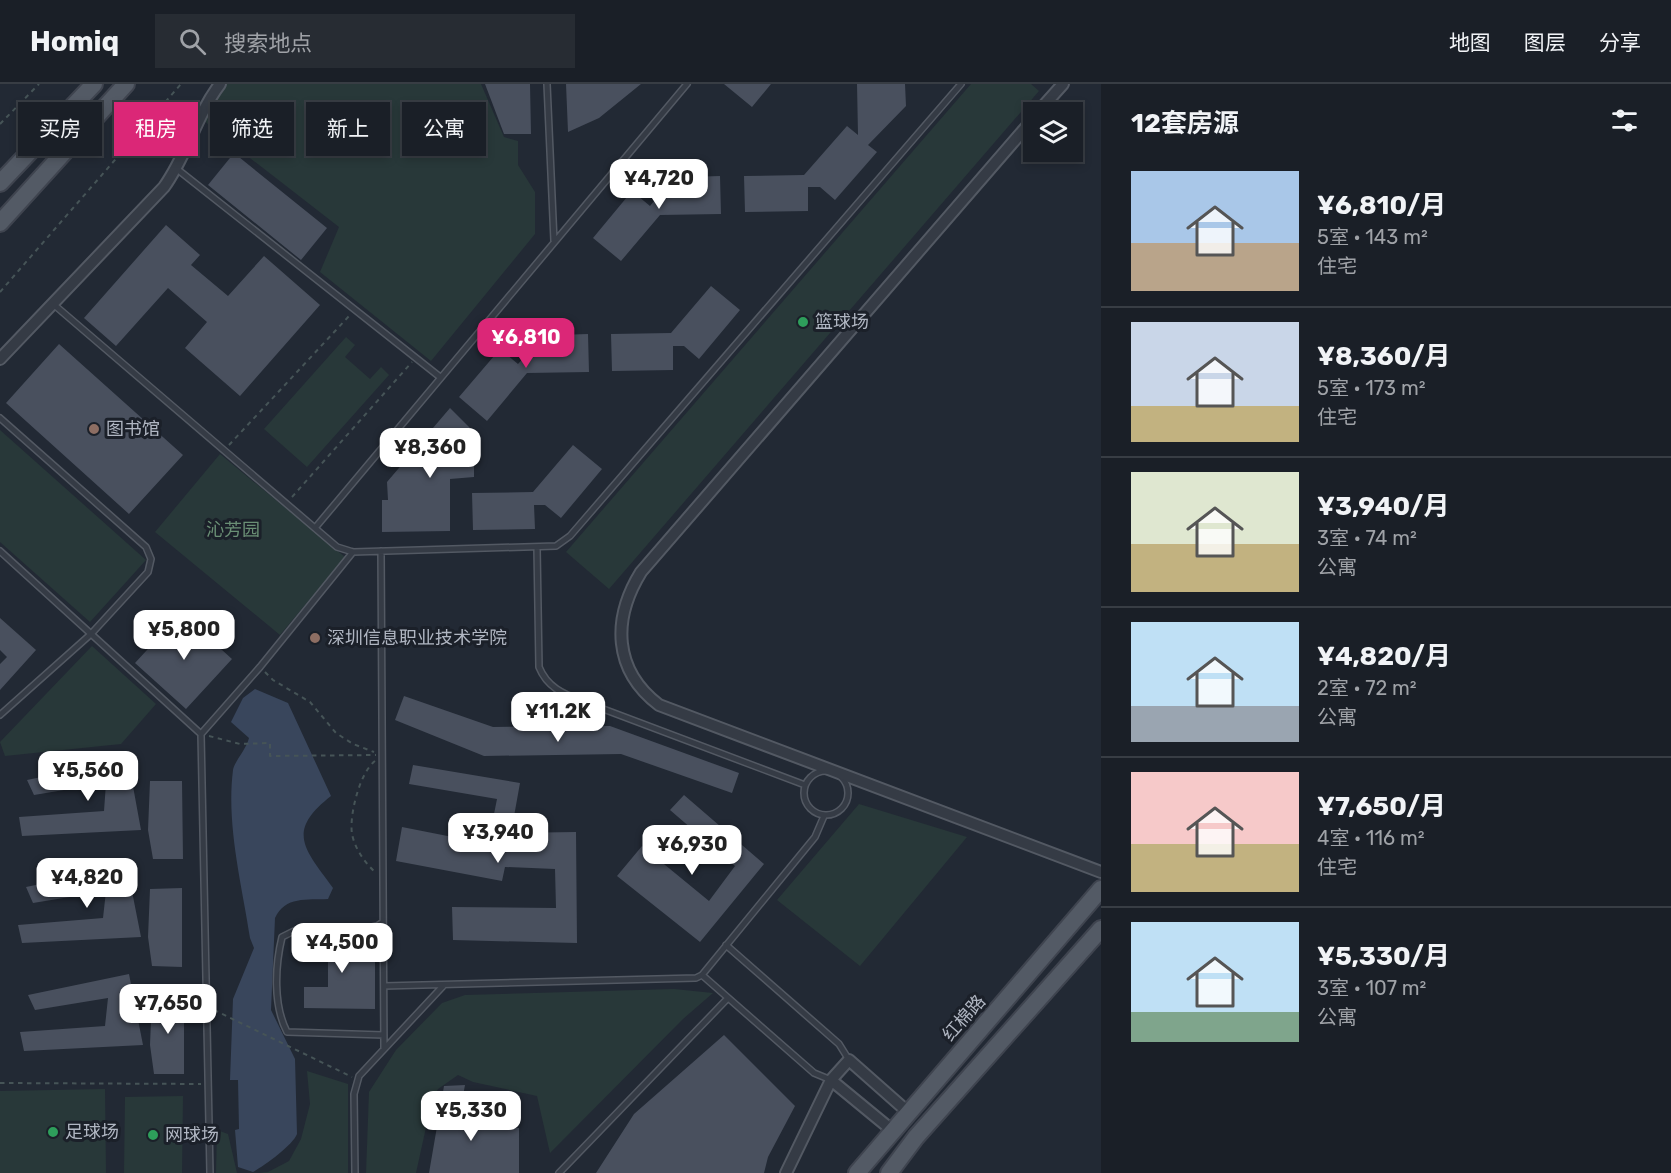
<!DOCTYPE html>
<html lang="zh">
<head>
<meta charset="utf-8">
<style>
	body { margin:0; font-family:Rubik,"Noto Sans SC",sans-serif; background:#272c33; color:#f1f3f6; height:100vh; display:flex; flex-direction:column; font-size:22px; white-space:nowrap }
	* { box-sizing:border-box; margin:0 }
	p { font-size:20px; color:#9fa2a7 }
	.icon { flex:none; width:33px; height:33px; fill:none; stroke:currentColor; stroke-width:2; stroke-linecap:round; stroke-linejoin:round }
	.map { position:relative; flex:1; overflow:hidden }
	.panel { display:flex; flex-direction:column; background:#1a1f27; width:570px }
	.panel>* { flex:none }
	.banner { position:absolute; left:18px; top:18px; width:570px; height:54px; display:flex; gap:12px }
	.fabs { position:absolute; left:1023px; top:18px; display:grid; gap:12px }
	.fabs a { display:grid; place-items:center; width:60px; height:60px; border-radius:0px; background:#1a1f27; box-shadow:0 3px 9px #0003,0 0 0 2px #383d44; font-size:30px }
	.price { position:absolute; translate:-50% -51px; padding:0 14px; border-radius:12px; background:#fff; color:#222; font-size:20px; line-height:39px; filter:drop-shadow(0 2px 3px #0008) }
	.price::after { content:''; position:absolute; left:50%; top:36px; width:18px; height:14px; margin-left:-9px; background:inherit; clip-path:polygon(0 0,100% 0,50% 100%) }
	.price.active { background:#db2777; color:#fff }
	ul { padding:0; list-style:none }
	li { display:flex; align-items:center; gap:18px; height:150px; padding:0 30px }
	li+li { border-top:2px solid #383d44 }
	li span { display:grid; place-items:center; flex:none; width:168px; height:120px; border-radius:0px; color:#555 }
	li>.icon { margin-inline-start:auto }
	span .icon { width:72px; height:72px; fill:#fffc; stroke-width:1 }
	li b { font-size:26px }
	h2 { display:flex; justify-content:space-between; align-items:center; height:72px; padding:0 30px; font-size:26px }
	.pill { padding:0 21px; border-radius:0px; background:#1a1f27; box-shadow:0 3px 9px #0003,0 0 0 2px #383d44; font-size:21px; line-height:54px }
	.pill.active { background:#db2777; color:#fff }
	header { display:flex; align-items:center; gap:36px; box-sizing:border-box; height:84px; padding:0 30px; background:#1a1f27; border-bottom:2px solid #383d44 }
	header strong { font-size:28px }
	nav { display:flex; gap:33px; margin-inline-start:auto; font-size:21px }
	.search { width:420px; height:54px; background:#272c33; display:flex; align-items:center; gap:15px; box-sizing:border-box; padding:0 21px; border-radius:0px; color:#9fa2a7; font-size:22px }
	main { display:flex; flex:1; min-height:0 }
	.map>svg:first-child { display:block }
</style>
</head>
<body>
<header>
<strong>Homiq</strong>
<div class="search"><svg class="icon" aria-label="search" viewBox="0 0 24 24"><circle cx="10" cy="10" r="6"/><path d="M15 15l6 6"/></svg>搜索地点</div>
<nav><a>地图</a><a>图层</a><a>分享</a></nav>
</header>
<main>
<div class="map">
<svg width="1101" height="1089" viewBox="0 0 1101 1089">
	<rect width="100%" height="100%" fill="#222934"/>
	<path fill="#283839" d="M225,0H481L504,53L518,57V81L535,108V150L431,277L320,188L339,143L210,43L203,34Z
		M971,0H1031L1039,7L609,505L566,468Z
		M346,253L355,261L345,273L370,295L381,283L389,291L307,383L264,345Z
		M0,346L146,476L90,538L0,458Z
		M220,370L345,473L280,551L155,448Z
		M92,562L156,620L121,660L5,672L0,658Z
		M859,720L967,753L860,882L777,816Z
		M674,905L713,909L683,935L550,1069L537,1012L473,998L458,991L438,1005L432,1016L416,1089H366L369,1008L396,966L442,919L465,911Z
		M307,987L348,1000V1089H259L268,1088L289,1077L301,1055L310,1020Z
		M105,1005L106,1089H0V1007Z
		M183,1012L182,1089H124L125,1013Z
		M217,1046L228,1050L237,1089H216Z"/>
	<path fill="#39465c" d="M255,605L288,619L331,712C285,748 305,765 333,804L328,815C307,816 285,812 275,834L271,926L295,975L297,1050C293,1061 264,1082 253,1088L238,1083L235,1046L239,1045L238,996H230L233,915L254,864L250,854C242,801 226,741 233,686C234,678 246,666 249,654L231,638L243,614Z"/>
	<path fill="#49505e" d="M485,0H530L531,50H504Z
		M566,0H641L599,34L568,48Z
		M724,0H771L752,23Z
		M857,0H905L906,22L868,61L877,68L835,116L820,103H808V127L745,128L744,92L804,91L847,42L858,51Z
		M234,69L327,144L301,176L208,101Z
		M720,92L721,130L660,131L621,177L593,154L632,107L650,122L658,112V94Z
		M166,141L200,171L191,181L228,212L264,172L320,221L240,312L185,264L207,238L168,204L116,262L84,234Z
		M711,202L740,226L699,275L684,262H673V286L612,287L611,250L671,249Z
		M588,250L589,288L527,289L487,337L459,313L500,265L518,280L526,271V252Z
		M59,260L183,371L129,430L6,319Z
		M450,324L474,348V393L450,395V447L382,448V416H388L387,398Z
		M573,361L602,385L561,434L545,421H534L535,445L473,446L472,409L533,408Z
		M181,529L232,575L186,625L135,579Z
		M0,534L36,566L0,606V580L7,573L0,566Z
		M404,612L493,643L610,642L739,689L732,709L621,670L484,672L395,636Z
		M128,675L141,746L22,752L19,733L104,727L106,699L34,711L27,696Z
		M413,681L520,699L511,749L576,748L577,859L453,856L452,823L556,824L555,785L505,783L502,797L396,777L402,743L488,760L497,715L409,700Z
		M150,697H182L183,775H153L148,746Z
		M684,711L764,780L700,858L617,792L642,762L709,817L735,782L670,726Z
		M127,782L141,853L22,859L18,841L103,834L106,807L33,819L26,803Z
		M182,804V883L152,882L148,853L150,805Z
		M302,856L375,857V925L304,924V903H328V878H302Z
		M129,890L143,961L24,967L20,948L105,942L108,914L35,926L28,911Z
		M184,911V990H154L150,961L152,912Z
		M724,951L795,1022L768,1073L764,1089H596L634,1030Z
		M465,1001L458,1039L519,1044V1089H429L444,1002Z"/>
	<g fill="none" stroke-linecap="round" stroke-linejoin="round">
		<defs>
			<path id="lane" d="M547,0L554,157
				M177,85L440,293
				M52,219L337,463L353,468L556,462L570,452L961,0
				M0,334L146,463L151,475L148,488L91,550L0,631
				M315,444L687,0
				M537,464L539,583C547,603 563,610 582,617L805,701
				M0,467L201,650
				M381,467L384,965
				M804 709a22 22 0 1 1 44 0a22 22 0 1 1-44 0Z
				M383,838L377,842L367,844L296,846L282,853C275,882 273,921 287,948L384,951
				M726,861L839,960L849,976
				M702,891L814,989L831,996
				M384,902L696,894L702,891L815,753L824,732
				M210,1089L201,650L260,583L353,468
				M355,1089L354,1010L359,992L444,901
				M559,1089L728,914"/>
			<path id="street" d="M1038,28L1063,0
				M1034,34L641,488C612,535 613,586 659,621L1101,788
				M0,275L164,103C187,71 196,32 220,0
				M831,996L893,1047
				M786,1089L831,996L849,976L909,1029"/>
			<path id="primary" d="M0,99L94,0
				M0,139L126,0
				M857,1089L1101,805
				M889,1089L916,1053L1101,845"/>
		</defs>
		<use href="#lane" stroke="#535963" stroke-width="8"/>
		<use href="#street" stroke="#535963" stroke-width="14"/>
		<use href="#primary" stroke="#3f444f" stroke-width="20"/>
		<path stroke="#465457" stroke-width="2" stroke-dasharray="4.5 4.5" stroke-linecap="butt" d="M0,40L39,0
			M0,208L181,0
			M229,361L350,231
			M292,413L412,278
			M265,588L273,596L310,618L336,649L353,660L374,668
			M209,652L240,660L270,659V672L376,671
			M375,677C360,688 349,731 352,750C355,765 365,779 376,789
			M214,926L352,993
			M0,999L201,1000"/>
		<use href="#lane" stroke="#353b45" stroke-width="5"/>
		<use href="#street" stroke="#353b45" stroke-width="10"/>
		<use href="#primary" stroke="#535a65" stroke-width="16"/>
	</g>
	<g fill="#2e9e5b" stroke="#1b2029" stroke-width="2">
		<circle cx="803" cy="238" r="6"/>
		<circle cx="53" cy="1048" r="6"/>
		<circle cx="153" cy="1051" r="6"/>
	</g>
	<g fill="#8d6e63" stroke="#1b2029" stroke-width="2">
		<circle cx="94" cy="345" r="6"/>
		<circle cx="315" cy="554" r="6"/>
	</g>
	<g text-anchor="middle" stroke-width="6" stroke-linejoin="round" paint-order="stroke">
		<g font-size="18" fill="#b0b6c2" stroke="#1b2029" text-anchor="start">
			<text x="815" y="244">篮球场</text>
			<text x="106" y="351">图书馆</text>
			<text x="327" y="560">深圳信息职业技术学院</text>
			<text x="65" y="1054">足球场</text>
			<text x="165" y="1057">网球场</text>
		</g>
		<g font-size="18" fill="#6a8f75" stroke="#1b2029">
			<text x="233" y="452">沁芳园</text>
		</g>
		<g font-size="18" fill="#b0b6c2" stroke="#1b2029">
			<text transform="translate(964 934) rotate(-49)" y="6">红棉路</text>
		</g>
	</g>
</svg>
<div class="fabs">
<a><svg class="icon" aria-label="layers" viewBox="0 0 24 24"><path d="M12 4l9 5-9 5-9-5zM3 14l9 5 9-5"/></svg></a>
</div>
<b class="price" style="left:659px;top:126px">¥4,720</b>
<b class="price active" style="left:526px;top:285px">¥6,810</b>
<b class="price" style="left:430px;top:395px">¥8,360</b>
<b class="price" style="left:184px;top:577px">¥5,800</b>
<b class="price" style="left:558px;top:659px">¥11.2K</b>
<b class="price" style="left:88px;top:718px">¥5,560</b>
<b class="price" style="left:498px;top:780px">¥3,940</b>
<b class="price" style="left:692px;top:792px">¥6,930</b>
<b class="price" style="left:87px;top:825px">¥4,820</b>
<b class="price" style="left:342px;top:890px">¥4,500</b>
<b class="price" style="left:168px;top:951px">¥7,650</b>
<b class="price" style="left:471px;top:1058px">¥5,330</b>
<div class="banner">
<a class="pill">买房</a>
<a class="pill active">租房</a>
<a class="pill">筛选</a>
<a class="pill">新上</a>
<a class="pill">公寓</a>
</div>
</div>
<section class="panel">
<h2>12套房源<svg class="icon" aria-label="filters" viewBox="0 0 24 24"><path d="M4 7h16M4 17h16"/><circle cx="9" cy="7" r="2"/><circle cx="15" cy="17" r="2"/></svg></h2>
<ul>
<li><span style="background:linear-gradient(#a9c7e8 60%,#b9a48a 0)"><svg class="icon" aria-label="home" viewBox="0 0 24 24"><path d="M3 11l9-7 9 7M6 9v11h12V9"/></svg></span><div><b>¥6,810/月</b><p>5室 · 143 m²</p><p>住宅</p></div></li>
<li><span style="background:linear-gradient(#c9d6e8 70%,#c2b280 0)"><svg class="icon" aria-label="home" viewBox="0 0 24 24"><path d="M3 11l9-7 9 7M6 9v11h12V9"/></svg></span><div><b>¥8,360/月</b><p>5室 · 173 m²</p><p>住宅</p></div></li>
<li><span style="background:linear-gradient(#dfe7d0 60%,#c2b280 0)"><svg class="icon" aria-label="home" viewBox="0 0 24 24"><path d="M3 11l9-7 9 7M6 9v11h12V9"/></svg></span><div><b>¥3,940/月</b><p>3室 · 74 m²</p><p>公寓</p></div></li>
<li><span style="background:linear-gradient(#bfe0f5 70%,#9aa5b1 0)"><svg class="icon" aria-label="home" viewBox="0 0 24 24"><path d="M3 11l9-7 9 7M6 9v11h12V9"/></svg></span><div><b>¥4,820/月</b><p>2室 · 72 m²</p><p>公寓</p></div></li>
<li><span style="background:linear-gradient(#f6c9c9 60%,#c2b280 0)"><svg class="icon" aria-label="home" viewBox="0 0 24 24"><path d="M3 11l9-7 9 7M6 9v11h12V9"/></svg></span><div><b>¥7,650/月</b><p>4室 · 116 m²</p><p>住宅</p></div></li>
<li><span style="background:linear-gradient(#bfe0f5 75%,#7fa58c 0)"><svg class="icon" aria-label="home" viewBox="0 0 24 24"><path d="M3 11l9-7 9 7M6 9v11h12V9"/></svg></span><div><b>¥5,330/月</b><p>3室 · 107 m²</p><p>公寓</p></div></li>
</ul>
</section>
</main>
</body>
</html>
